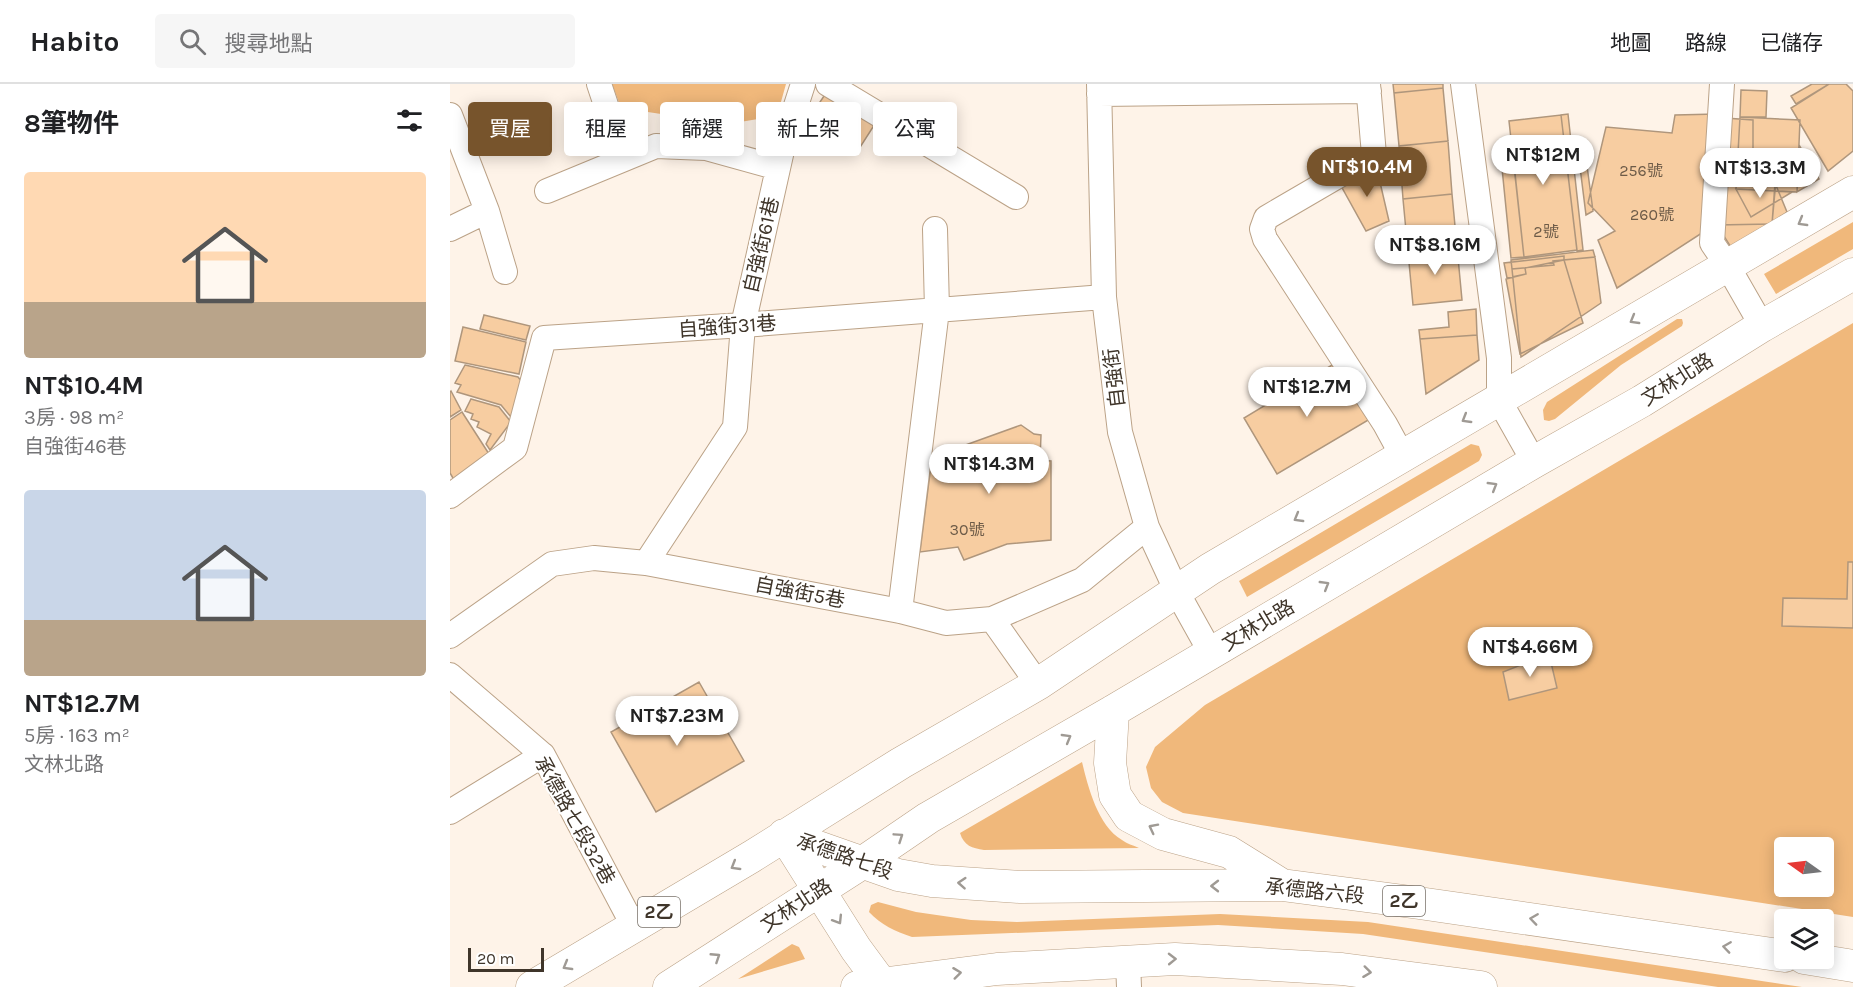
<!DOCTYPE html>
<html lang="zh-TW">
<head>
<meta charset="utf-8">
<style>
	body { margin:0; font-family:Karla,"Noto Sans TC",sans-serif; background:#f6f6f6; color:#202124; height:100vh; display:flex; flex-direction:column; font-size:22px; white-space:nowrap }
	* { box-sizing:border-box; margin:0 }
	p { font-size:20px; color:#757577 }
	.icon { flex:none; width:33px; height:33px; fill:none; stroke:currentColor; stroke-width:2; stroke-linecap:round; stroke-linejoin:round }
	.map { position:relative; flex:1; overflow:hidden }
	.drawer { display:flex; flex-direction:column; background:#fff; width:450px }
	.drawer>* { flex:none }
	.banner { position:absolute; left:18px; top:18px; width:570px; height:54px; display:flex; gap:12px }
	.needle { width:39px; rotate:284deg }
	.fabs { position:absolute; left:1324px; top:753px; display:grid; gap:12px }
	.fabs a { display:grid; place-items:center; width:60px; height:60px; border-radius:6px; background:#fff; box-shadow:0 3px 15px #0003; font-size:30px }
	.scale { position:absolute; left:18px; bottom:15px; width:76px; box-sizing:border-box; padding-left:6px; border:3px solid #3f352a; border-top:0; font-size:16px; line-height:21px; white-space:nowrap; color:#3f352a; -webkit-text-stroke:4px #fff; paint-order:stroke }
	.price { position:absolute; translate:-50% -51px; padding:0 14px; border-radius:21px; background:#fff; color:#222; font-size:20px; line-height:39px; filter:drop-shadow(0 2px 3px #0008) }
	.price::after { content:''; position:absolute; left:50%; top:36px; width:18px; height:14px; margin-left:-9px; background:inherit; clip-path:polygon(0 0,100% 0,50% 100%) }
	.price.active { background:#77542c; color:#fff }
	ul { padding:0; list-style:none }
	li { display:grid; align-content:center; gap:12px; height:318px; padding:0 24px }
	li span { display:grid; place-items:center; height:186px; border-radius:6px; color:#555 }
	li>.icon { margin-inline-start:auto }
	span .icon { width:108px; height:108px; fill:#fffc; stroke-width:1 }
	li b { font-size:26px }
	h2 { display:flex; justify-content:space-between; align-items:center; height:72px; padding:0 24px; font-size:26px }
	.chip { padding:0 21px; border-radius:6px; background:#fff; box-shadow:0 3px 15px #0003; font-size:21px; line-height:54px }
	.chip.active { background:#77542c; color:#fff }
	header { display:flex; align-items:center; gap:36px; box-sizing:border-box; height:84px; padding:0 30px; background:#fff; border-bottom:2px solid #e0e0e0 }
	header strong { font-size:28px }
	nav { display:flex; gap:33px; margin-inline-start:auto; font-size:21px }
	.search { width:420px; height:54px; background:#f6f6f6; display:flex; align-items:center; gap:15px; box-sizing:border-box; padding:0 21px; border-radius:6px; color:#757577; font-size:22px }
	main { display:flex; flex:1; min-height:0 }
	.map>svg:first-child { display:block }
</style>
</head>
<body>
<header>
<strong>Habito</strong>
<div class="search"><svg class="icon" aria-label="search" viewBox="0 0 24 24"><circle cx="10" cy="10" r="6"/><path d="M15 15l6 6"/></svg>搜尋地點</div>
<nav><a>地圖</a><a>路線</a><a>已儲存</a></nav>
</header>
<main>
<section class="drawer">
<h2>8筆物件<svg class="icon" aria-label="filters" viewBox="0 0 24 24"><path d="M4 7h16M4 17h16"/><circle cx="9" cy="7" r="2"/><circle cx="15" cy="17" r="2"/></svg></h2>
<ul>
<li><span style="background:linear-gradient(#ffd9b3 70%,#b9a48a 0)"><svg class="icon" aria-label="home" viewBox="0 0 24 24"><path d="M3 11l9-7 9 7M6 9v11h12V9"/></svg></span><div><b>NT$10.4M</b><p>3房 · 98 m²</p><p>自強街46巷</p></div></li>
<li><span style="background:linear-gradient(#c9d6e8 70%,#b9a48a 0)"><svg class="icon" aria-label="home" viewBox="0 0 24 24"><path d="M3 11l9-7 9 7M6 9v11h12V9"/></svg></span><div><b>NT$12.7M</b><p>5房 · 163 m²</p><p>文林北路</p></div></li>
</ul>
</section>
<div class="map">
<svg width="1403" height="903" viewBox="0 0 1403 903">
	<rect width="100%" height="100%" fill="#fef3e8"/>
	<path fill="#f0b87b" fill-rule="evenodd" d="M162,0H336L327,32L278,40L171,24Z
		M1403,138V165L1326,210L1314,190Z
		M1227,235H1232L1233,239L1232,242L1171,281L1105,335L1099,337L1094,336L1093,326L1097,318Z
		M1403,239V833L733,729L712,718L701,704L696,683L705,663L755,621ZM1335,764H1374V802H1335Z
		M1021,360L1029,362L1032,371L1029,377L797,513L789,497Z
		M632,678C638,703 648,742 672,756C677,760 683,761 689,764L534,766C522,764 514,762 510,749Z
		M428,818L466,828L521,836L567,838L770,830L918,838L1352,903H1268L913,850L768,841L462,853C445,847 431,841 419,828L421,821Z
		M342,860L349,863L355,875L288,895Z"/>
	<path fill="#f7cda1" stroke="#af967c" stroke-width="1.5" d="M382,0L432,29L407,68L358,36Z
		M943,0H993V4L944,9Z
		M1362,0H1379L1346,20L1341,12Z
		M1379,0H1396L1403,7V67L1378,87L1341,24Z
		M993,4L998,57L949,62L944,9Z
		M1291,6L1317,7L1316,33H1290Z
		M1118,30L1133,166L1127,167L1111,31Z
		M1267,30L1255,147L1167,204L1148,156L1165,147L1138,119L1156,43L1222,49L1225,31Z
		M1111,31L1127,166L1074,173L1059,37Z
		M1290,33L1350,36L1347,108L1286,105Z
		M1275,34L1303,36V72L1271,70Z
		M998,57L1002,110L953,115L949,62Z
		M1127,59H1134L1143,127L1136,131Z
		M1062,61L1074,173L1061,174L1050,64Z
		M1062,61L1074,173L1061,174L1050,64Z
		M1349,61L1369,95L1347,108Z
		M1349,61L1369,95L1347,108Z
		M1271,70L1328,74L1322,140L1265,141Z
		M926,81L939,137L916,147L890,100Z
		M1325,99L1337,128L1322,140Z
		M1286,105L1324,107L1342,108L1301,133Z
		M1002,110L1007,163L958,168L953,115Z
		M1322,140L1282,165L1267,141Z
		M1007,163L1012,216L963,221L958,168Z
		M1143,166L1145,173L1103,177L1104,181L1062,185L1061,176Z
		M1114,172V176L1075,184L1076,190L1057,194L1054,179Z
		M1145,173L1151,219L1071,273L1062,185L1104,181L1103,177Z
		M1114,176L1133,239L1070,270L1056,195L1076,190L1075,184Z
		M1026,225L1027,251L970,255L969,246L999,243L998,228Z
		M34,231L80,242L76,256L30,245Z
		M13,243L76,258L69,290L5,277Z
		M1027,251L1029,276L976,310L970,255Z
		M887,278L920,335L827,390L794,334Z
		M15,281L68,293L72,298L66,323L61,333L51,321L7,308L11,301L5,299Z
		M1,307L11,326L0,333V308Z
		M21,315L49,323L61,338L40,366L36,360L41,350L27,343L29,338L21,335L23,330L15,327Z
		M12,328L39,370L7,401L0,389V336Z
		M571,341L584,350L591,351L590,376L601,377V456L557,460L514,476L508,463L470,468L482,373Z
		M1398,478H1403V544L1332,542L1333,514L1397,515Z
		M1099,570L1107,604L1059,616L1053,588Z
		M249,598L294,677L206,728L161,648Z"/>
	<g fill="none" stroke-linecap="round" stroke-linejoin="round">
		<defs>
			<path id="minor" d="M149,0L159,30
				M378,0L566,113
				M649,0L654,213L670,348L697,443L727,508L761,569
				M918,0L924,71L816,134L812,145L815,155L935,340L953,373
				M1013,0L1049,274V316L1084,378
				M1272,0L1262,159L1277,181L1312,242
				M649,10L919,7
				M0,31L37,127L55,188
				M97,107L206,62L256,64L328,84
				M0,145L37,127
				M0,412L65,364L94,254L293,241L654,213
				M196,479L285,343L293,241L333,62L353,0
				M450,527L487,226L485,145
				M542,535L588,600
				M0,552L102,480L144,474L196,479L450,527L496,539L542,535L632,496L697,443
				M0,591L93,671L184,843
				M0,728L93,671
				M678,878L679,903"/>
			<path id="major" d="M663,627L660,679L665,711L679,732L713,750L779,768L832,801
				M334,751L448,791L482,797L570,803L832,801L969,819L1335,872
				M334,751L406,865L431,899
				M1354,874L1403,882
				M82,903L301,773L451,679L588,600L760,485L1403,108
				M219,903L412,779L478,734L663,627L1084,378L1192,317L1312,242L1403,190
				M407,903L547,885L725,875L892,885L1031,903"/>
		</defs>
		<use href="#minor" stroke="#bba287" stroke-width="26"/>
		<use href="#major" stroke="#bba287" stroke-width="33"/>
		<use href="#minor" stroke="#fff" stroke-width="24"/>
		<use href="#major" stroke="#fff" stroke-width="32"/>
	</g>
	<defs><path id="oneway-chevron" d="M-2-3.5L2.5 0L-2 3.5" fill="none" stroke-width="1.6" stroke-linecap="round" stroke-linejoin="round" transform="scale(1.5)"/></defs>
	<g stroke="#9f9a94">
		<use href="#oneway-chevron" transform="translate(1352 138) rotate(150)"/>
		<use href="#oneway-chevron" transform="translate(1184 236) rotate(150)"/>
		<use href="#oneway-chevron" transform="translate(1016 335) rotate(149)"/>
		<use href="#oneway-chevron" transform="translate(1043 402) rotate(-31)"/>
		<use href="#oneway-chevron" transform="translate(848 434) rotate(150)"/>
		<use href="#oneway-chevron" transform="translate(875 501) rotate(-31)"/>
		<use href="#oneway-chevron" transform="translate(617 654) rotate(-30)"/>
		<use href="#oneway-chevron" transform="translate(703 744) rotate(-153)"/>
		<use href="#oneway-chevron" transform="translate(449 753) rotate(-34)"/>
		<use href="#oneway-chevron" transform="translate(285 782) rotate(149)"/>
		<use href="#oneway-chevron" transform="translate(512 799) rotate(-176)"/>
		<use href="#oneway-chevron" transform="translate(765 802) rotate(180)"/>
		<use href="#oneway-chevron" transform="translate(1084 835) rotate(-172)"/>
		<use href="#oneway-chevron" transform="translate(388 836) rotate(58)"/>
		<use href="#oneway-chevron" transform="translate(1277 863) rotate(-172)"/>
		<use href="#oneway-chevron" transform="translate(266 873) rotate(-33)"/>
		<use href="#oneway-chevron" transform="translate(722 875) rotate(-1)"/>
		<use href="#oneway-chevron" transform="translate(117 882) rotate(150)"/>
		<use href="#oneway-chevron" transform="translate(917 888) rotate(7)"/>
		<use href="#oneway-chevron" transform="translate(507 889) rotate(-7)"/>
	</g>
	<g text-anchor="middle" stroke-width="4.5" stroke-linejoin="round" paint-order="stroke">
		<g font-size="16" fill="#6d5b48">
			<text x="1191" y="92">256號</text>
			<text x="1202" y="136">260號</text>
			<text x="1096" y="153">2號</text>
			<text x="517" y="451">30號</text>
		</g>
		<g fill="#fff" stroke="#79726a" stroke-width="1.5">
			<rect x="933" y="802" width="42" height="30" rx="4.5"/>
			<rect x="188" y="813" width="42" height="30" rx="4.5"/>
		</g>
		<g font-size="18" font-weight="bold" fill="#3f352a">
			<text x="954" y="823">2乙</text>
			<text x="209" y="834">2乙</text>
		</g>
		<g font-size="20" fill="#3f352a" stroke="#fff">
			<text transform="translate(311 161) rotate(-77)" y="7">自強街61巷</text>
			<text transform="translate(277 242) rotate(-4)" y="7">自強街31巷</text>
			<text transform="translate(664 294) rotate(-97)" y="7">自強街</text>
			<text transform="translate(1227 295) rotate(-32)" y="7">文林北路</text>
			<text transform="translate(350 508) rotate(11)" y="7">自強街5巷</text>
			<text transform="translate(808 541) rotate(-31)" y="7">文林北路</text>
			<text transform="translate(125 736) rotate(61)" y="7">承德路七段32巷</text>
			<text transform="translate(395 772) rotate(19)" y="7">承德路七段</text>
			<text transform="translate(865 807) rotate(6)" y="7">承德路六段</text>
			<text transform="translate(346 821) rotate(-33)" y="7">文林北路</text>
		</g>
	</g>
</svg>
<div class="fabs">
<a><svg class="needle" viewBox="-14 -14 28 28"><path d="M0-13l5 13h-10z" fill="#e53935"/><path d="M0 13l5-13h-10z" fill="#757577"/></svg></a>
<a><svg class="icon" aria-label="layers" viewBox="0 0 24 24"><path d="M12 4l9 5-9 5-9-5zM3 14l9 5 9-5"/></svg></a>
</div>
<div class="scale">20 m</div>
<b class="price" style="left:1093px;top:102px">NT$12M</b>
<b class="price active" style="left:917px;top:114px">NT$10.4M</b>
<b class="price" style="left:1310px;top:115px">NT$13.3M</b>
<b class="price" style="left:985px;top:192px">NT$8.16M</b>
<b class="price" style="left:857px;top:334px">NT$12.7M</b>
<b class="price" style="left:539px;top:411px">NT$14.3M</b>
<b class="price" style="left:1080px;top:594px">NT$4.66M</b>
<b class="price" style="left:227px;top:663px">NT$7.23M</b>
<div class="banner">
<a class="chip active">買屋</a>
<a class="chip">租屋</a>
<a class="chip">篩選</a>
<a class="chip">新上架</a>
<a class="chip">公寓</a>
</div>
</div>
</main>
</body>
</html>
